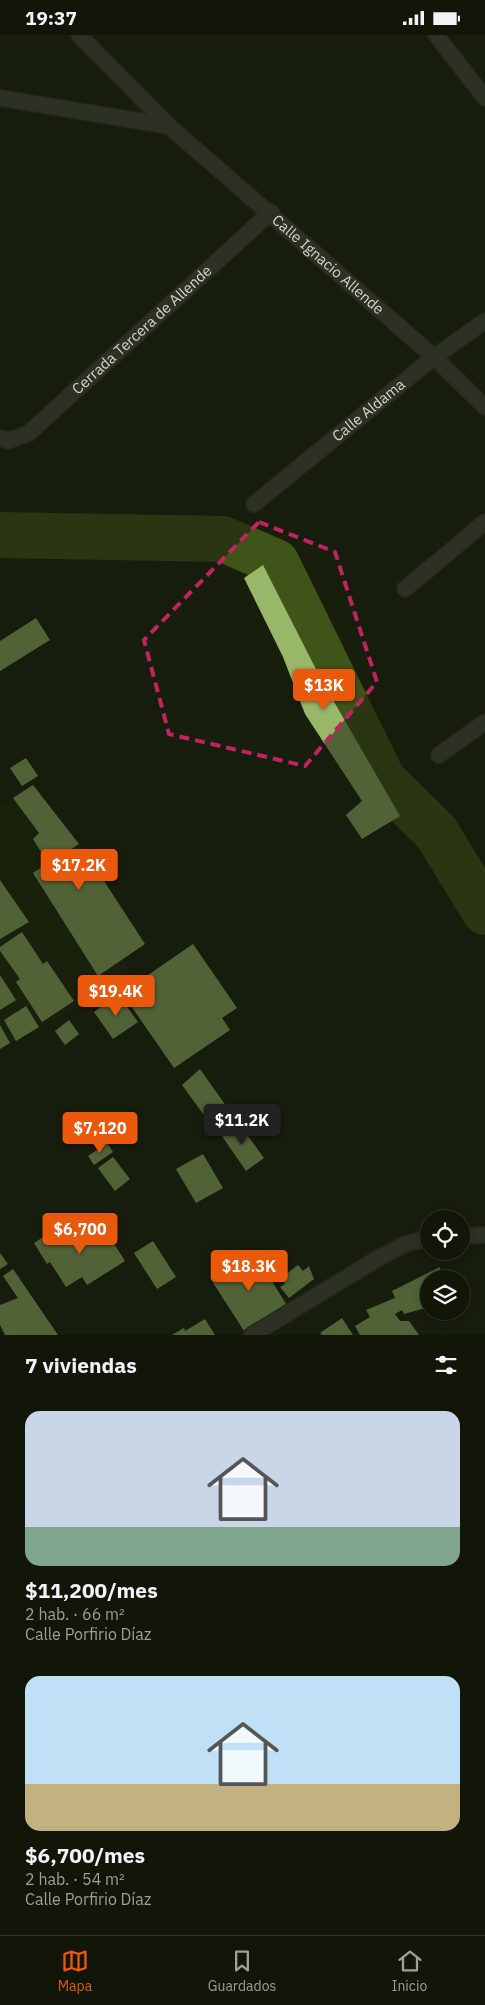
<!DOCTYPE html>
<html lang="es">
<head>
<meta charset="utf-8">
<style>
	body { margin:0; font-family:"IBM Plex Sans",sans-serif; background:#1e2317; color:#f1f3f6; height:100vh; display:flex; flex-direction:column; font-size:19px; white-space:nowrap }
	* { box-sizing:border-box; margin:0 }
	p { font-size:16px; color:#9c9f9c }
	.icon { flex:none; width:28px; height:28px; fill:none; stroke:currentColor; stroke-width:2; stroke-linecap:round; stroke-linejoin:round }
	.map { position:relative; height:1300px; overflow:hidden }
	.side { display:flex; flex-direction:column; background:#111609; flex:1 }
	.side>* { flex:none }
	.buttons { position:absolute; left:420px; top:1175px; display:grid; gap:10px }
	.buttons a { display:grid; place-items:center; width:50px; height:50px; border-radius:50%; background:#111609; box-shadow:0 2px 8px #0003,0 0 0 1px #30352a; font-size:25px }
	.price { position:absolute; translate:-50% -42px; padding:0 11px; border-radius:5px; background:#ea580c; color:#fff; font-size:16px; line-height:32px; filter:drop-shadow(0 1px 2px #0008) }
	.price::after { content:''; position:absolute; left:50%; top:30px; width:15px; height:11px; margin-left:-8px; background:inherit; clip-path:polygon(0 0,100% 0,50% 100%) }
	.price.on { background:#222; color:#fff }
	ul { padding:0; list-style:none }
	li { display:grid; align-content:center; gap:10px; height:265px; padding:0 25px }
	li span { display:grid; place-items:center; height:155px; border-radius:15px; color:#555 }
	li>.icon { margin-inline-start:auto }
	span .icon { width:90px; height:90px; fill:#fffc; stroke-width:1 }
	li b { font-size:21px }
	h2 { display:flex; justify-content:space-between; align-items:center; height:60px; padding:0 25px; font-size:21px }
	.status { display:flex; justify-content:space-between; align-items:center; height:35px; padding:0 25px; background:#111609; direction:ltr }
	.status svg { height:14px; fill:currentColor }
	.tab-bar { display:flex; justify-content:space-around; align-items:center; height:70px; border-top:1px solid #30352a; background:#111609; font-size:14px; color:#9c9f9c }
	.tab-bar a { display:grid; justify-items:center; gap:2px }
	.tab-bar .on { color:#ea580c }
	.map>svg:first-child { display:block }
</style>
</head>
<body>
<div class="status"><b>19:37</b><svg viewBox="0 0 49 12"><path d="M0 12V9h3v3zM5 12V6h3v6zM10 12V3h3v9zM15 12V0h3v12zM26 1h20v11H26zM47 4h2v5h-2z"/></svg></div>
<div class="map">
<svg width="485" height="1300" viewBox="0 0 485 1300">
	<rect width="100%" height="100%" fill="#171e0c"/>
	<path fill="#1b250b" d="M33,750L91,826L145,909L123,925L133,941L0,1015V772Z"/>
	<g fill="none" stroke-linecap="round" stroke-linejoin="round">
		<path stroke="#3f5418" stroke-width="46" d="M0,500L223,504L276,527L383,745L436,797L485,877"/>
	</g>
	<path fill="#98b769" d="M263,530L322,646L400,781L362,804L346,780L362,766L305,679L283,622L244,543Z
		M36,583L50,605L0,636V606Z
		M26,723L38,741L22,751L10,733Z
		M33,750L79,809L67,817L78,835L91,826L145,909L98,941L33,838L48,828L33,804L39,798L13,763Z
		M0,845L29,887L0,904Z
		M22,897L43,929L47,926L74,966L42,987L16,947L20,944L0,916V912Z
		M193,909L237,973L222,983L230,995L174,1033L122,958Z
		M0,940L16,965L0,975Z
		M118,959L138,987L113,1004L94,977Z
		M26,971L39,992L16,1006L4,985Z
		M69,985L79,999L65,1010L55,996Z
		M0,990L10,1008L0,1014Z
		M200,1034L234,1082L215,1095L182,1050Z
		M237,1086L264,1123L246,1136L220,1098Z
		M107,1108L113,1117L94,1130L88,1121Z
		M203,1119L223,1153L196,1168L176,1134Z
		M113,1122L130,1144L115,1156L98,1133Z
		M60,1191L73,1210L103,1191L125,1226L87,1250L82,1242L66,1252L50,1227L47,1229L34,1208Z
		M153,1206L176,1242L157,1254L134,1218Z
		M253,1216L288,1272L246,1299L210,1243Z
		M0,1218L8,1229L0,1234Z
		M298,1230L303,1236L309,1231L314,1244L289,1263L280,1252L285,1249L281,1243Z
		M440,1232L438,1244H429V1272L404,1279L402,1275L395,1279L400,1286H409L419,1300H360L355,1291L370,1282L366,1275L395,1263L392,1256Z
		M13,1234L58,1300H5L0,1290V1270L18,1263L3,1241Z
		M342,1283L353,1300H322L320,1298Z
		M205,1284L215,1300H172L184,1293L185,1296Z"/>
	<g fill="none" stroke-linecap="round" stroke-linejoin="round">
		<defs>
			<g id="minor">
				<path id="s1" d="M79,0L169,91L434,322L485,372"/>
				<path d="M436,0L485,63"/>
				<path d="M0,63L169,91"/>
				<path id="s2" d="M0,403L8,406L29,398L271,177"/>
				<path id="s3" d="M254,469L434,322L485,286"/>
				<path d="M405,554L485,487"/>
				<path d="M439,720L485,687"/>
				<path d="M461,1201L485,1200"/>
				<path d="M252,1300L377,1224L405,1209L429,1203"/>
			</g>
		</defs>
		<use href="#minor" stroke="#313827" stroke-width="18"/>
		<use href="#minor" stroke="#474b42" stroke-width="15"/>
	</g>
	<path d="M0 0H485V1300H0ZM259,487L335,517L377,647L305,731L169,699L144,605Z" fill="#171e0c" fill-opacity=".55" fill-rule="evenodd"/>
	<path fill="none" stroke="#c32261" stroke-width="4" stroke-dasharray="10 6" stroke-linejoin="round" d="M259,487L335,517L377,647L305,731L169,699L144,605Z"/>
	<g text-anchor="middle" stroke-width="5" stroke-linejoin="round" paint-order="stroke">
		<g font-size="15" fill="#d3d8cc" stroke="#050702">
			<text dy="5" stroke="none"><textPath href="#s1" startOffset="339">Calle Ignacio Allende</textPath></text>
			<text dy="5" stroke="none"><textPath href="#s2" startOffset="184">Cerrada Tercera de Allende</textPath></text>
			<text dy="5" stroke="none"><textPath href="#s3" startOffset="148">Calle Aldama</textPath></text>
		</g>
	</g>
</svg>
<div class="buttons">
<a><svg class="icon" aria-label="locate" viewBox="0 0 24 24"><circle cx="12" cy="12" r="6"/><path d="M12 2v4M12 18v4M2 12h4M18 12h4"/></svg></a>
<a><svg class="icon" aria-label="layers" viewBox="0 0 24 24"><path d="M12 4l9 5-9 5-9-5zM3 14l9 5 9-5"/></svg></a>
</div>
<b class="price" style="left:324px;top:676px">$13K</b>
<b class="price" style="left:79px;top:856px">$17.2K</b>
<b class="price" style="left:116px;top:982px">$19.4K</b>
<b class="price on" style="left:242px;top:1111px">$11.2K</b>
<b class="price" style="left:100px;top:1119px">$7,120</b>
<b class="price" style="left:80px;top:1220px">$6,700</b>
<b class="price" style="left:249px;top:1257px">$18.3K</b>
</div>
<section class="side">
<h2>7 viviendas<svg class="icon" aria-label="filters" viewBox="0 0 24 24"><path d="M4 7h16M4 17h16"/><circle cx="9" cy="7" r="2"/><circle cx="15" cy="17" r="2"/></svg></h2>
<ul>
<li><span style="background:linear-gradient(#c9d6e8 75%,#7fa58c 0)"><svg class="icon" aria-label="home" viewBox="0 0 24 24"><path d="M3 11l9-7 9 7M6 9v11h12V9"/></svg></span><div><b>$11,200/mes</b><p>2 hab. · 66 m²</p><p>Calle Porfirio Díaz</p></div></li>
<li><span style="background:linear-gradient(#bfe0f5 70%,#c2b280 0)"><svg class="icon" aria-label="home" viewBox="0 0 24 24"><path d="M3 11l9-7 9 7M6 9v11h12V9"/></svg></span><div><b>$6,700/mes</b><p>2 hab. · 54 m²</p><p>Calle Porfirio Díaz</p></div></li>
</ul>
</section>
<nav class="tab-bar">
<a class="on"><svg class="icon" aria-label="map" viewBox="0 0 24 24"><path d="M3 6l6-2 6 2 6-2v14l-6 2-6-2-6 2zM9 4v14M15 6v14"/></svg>Mapa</a>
<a><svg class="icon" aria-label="saved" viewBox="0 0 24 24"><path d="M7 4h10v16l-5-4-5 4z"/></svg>Guardados</a>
<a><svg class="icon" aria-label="home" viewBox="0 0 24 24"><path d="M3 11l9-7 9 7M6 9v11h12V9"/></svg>Inicio</a>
</nav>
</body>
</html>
